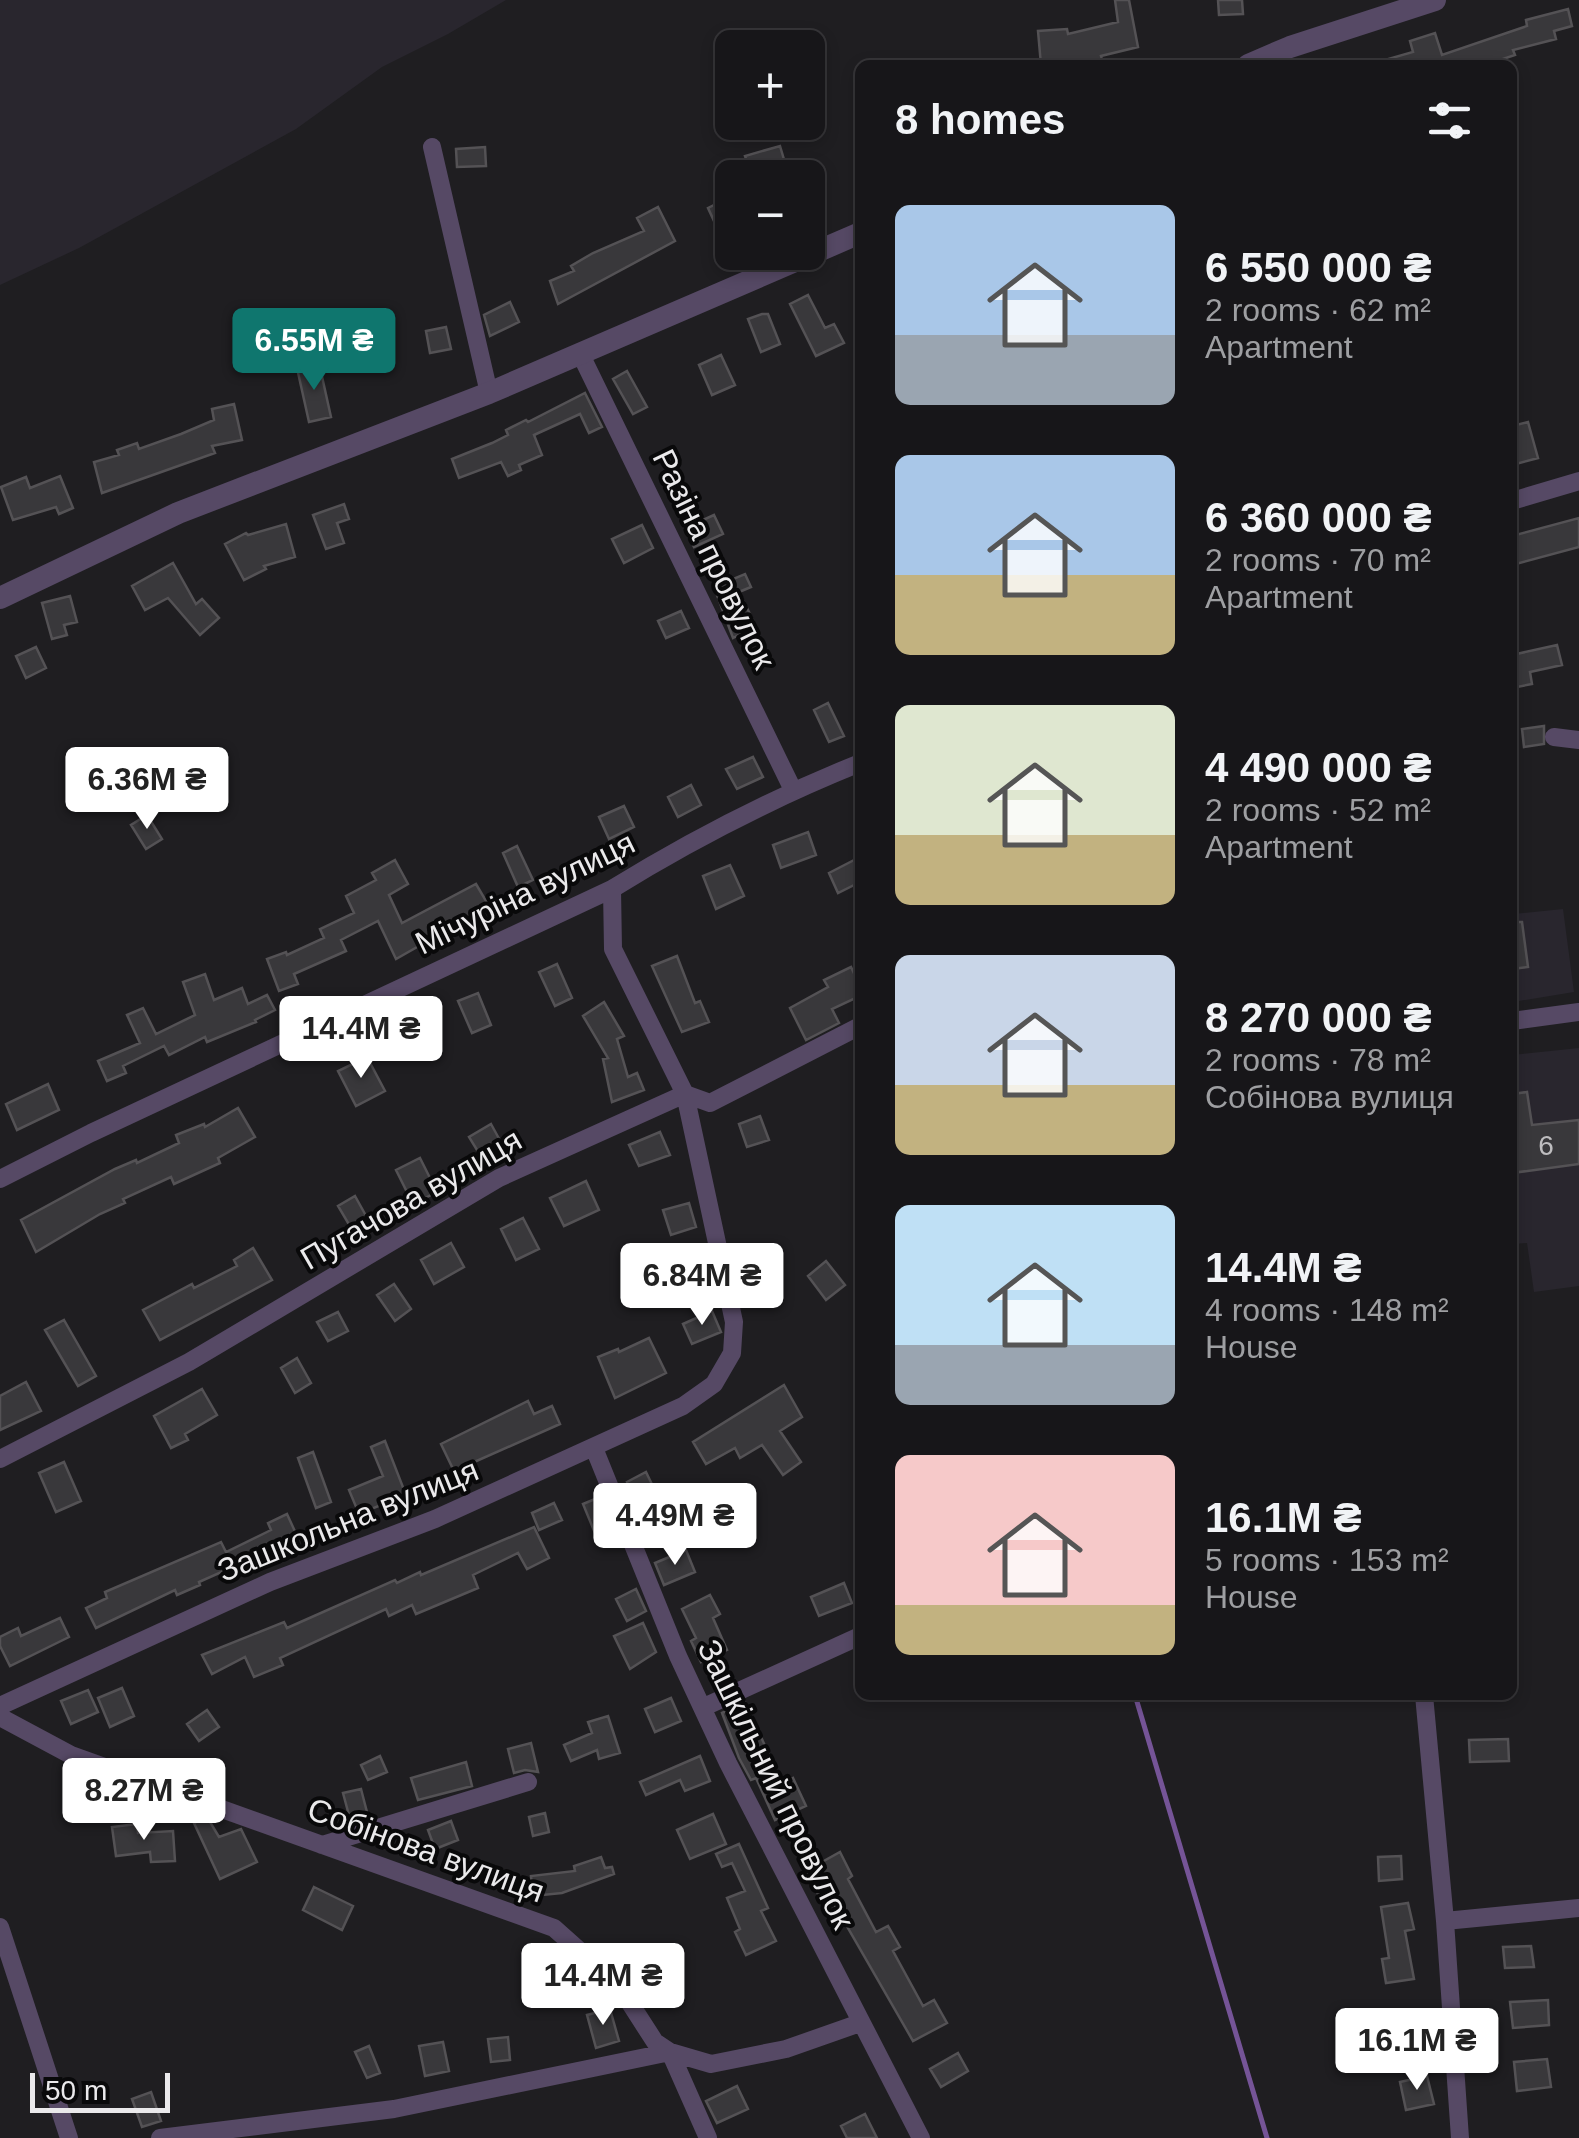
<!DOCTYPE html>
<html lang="en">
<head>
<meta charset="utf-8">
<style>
	body { margin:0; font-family:Arial,sans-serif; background:#201f22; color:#f1f3f6; height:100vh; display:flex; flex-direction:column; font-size:38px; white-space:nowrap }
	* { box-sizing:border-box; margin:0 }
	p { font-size:32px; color:#9e9fa2 }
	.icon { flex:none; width:55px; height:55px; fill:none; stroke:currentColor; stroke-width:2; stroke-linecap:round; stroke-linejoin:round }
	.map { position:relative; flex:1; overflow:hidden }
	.panel { position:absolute; left:855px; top:60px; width:662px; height:1640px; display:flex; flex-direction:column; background:#171619; border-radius:15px; box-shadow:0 5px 15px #0003,0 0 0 2px #363538 }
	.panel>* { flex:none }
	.fabs { position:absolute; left:715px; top:30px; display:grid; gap:20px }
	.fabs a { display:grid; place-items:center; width:110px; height:110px; border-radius:15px; background:#171619; box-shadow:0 5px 15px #0003,0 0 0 2px #363538; font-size:50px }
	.scale { position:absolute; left:30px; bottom:25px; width:140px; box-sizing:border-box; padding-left:10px; border:5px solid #eae9eb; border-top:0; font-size:28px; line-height:35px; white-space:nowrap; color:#eae9eb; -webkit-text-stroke:8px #09090a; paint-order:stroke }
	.price { position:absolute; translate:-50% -85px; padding:0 22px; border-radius:10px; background:#fff; color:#222; font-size:32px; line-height:65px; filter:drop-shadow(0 2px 5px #0008) }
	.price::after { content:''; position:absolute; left:50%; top:60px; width:30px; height:22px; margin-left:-15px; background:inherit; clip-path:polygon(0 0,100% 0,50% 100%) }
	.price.on { background:#0f766e; color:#fff }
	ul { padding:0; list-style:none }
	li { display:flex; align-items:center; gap:30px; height:250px; padding:0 40px }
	li span { display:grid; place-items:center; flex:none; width:280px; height:200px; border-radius:15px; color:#555 }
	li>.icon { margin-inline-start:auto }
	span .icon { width:120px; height:120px; fill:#fffc; stroke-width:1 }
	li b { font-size:42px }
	h2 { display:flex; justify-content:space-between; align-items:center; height:120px; padding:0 40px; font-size:42px }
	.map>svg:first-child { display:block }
</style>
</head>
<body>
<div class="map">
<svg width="1579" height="2138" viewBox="0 0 1579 2138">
	<rect width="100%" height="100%" fill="#1f1e21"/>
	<path fill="#29262e" d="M0,0H506L448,34L382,67L296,129L79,248L0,285Z
		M1563,909L1574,992L1513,1002V914Z
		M1579,1048V1286L1534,1292L1527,1243L1513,1244L1512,1055Z"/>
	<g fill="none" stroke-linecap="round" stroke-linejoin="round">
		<path stroke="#755497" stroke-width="5" d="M1135,1695L1267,2138"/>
	</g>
	<path fill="#39383b" stroke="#545255" stroke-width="2.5" d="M1115,0H1129L1138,47L1101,56L1102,60L1080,65H1041L1038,31L1067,29L1068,34L1118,22Z
		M1218,0H1242L1243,14L1219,15Z
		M1568,9L1572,26L1554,31L1556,39L1513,50L1515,55L1485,65H1382L1381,61L1413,52L1410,41L1435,33L1442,55L1527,26L1526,20Z
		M780,146L785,163L751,173L745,156Z
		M485,147L486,166L457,167L456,149Z
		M728,198L732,212L714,221L708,208Z
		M658,207L675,241L558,304L550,281L574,271L571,266L593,253L644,231L637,218Z
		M808,295L825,328L834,324L844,343L816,356L790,304Z
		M510,302L519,322L490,336L484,315Z
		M762,314H768L780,344L761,352L748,319Z
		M446,327L451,349L430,353L426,331Z
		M721,355L735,385L712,395L699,365Z
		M319,363L331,417L309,422L297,368Z
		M627,371L647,407L633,414L613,379Z
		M585,393L602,427L589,433L580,414L534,435L542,455L519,465L521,470L508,476L501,462L459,478L452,459L492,443L508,435L506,430L526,420L528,422Z
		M234,404L242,440L212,446L215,453L102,493L94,462L119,455L117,450L137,443L139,449L181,434L214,420L212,409Z
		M1528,422L1538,458L1512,465V426Z
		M60,476L73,508L59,514L56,507L13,520L1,487L26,477L30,488Z
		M344,504L349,519L337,523L344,543L326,549L313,515Z
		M714,515L723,534L694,547L685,528Z
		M1579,518V547L1512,565V536Z
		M286,524L295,557L264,566L266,569L244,580L225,544L246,533L248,535Z
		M642,525L653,548L624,563L612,539Z
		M173,563L196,604L202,599L219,618L200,635L168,598L145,610L132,586Z
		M745,574L751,587L739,592L756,626L733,638L714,587Z
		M70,596L77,622L64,625L67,635L52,639L42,603Z
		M681,611L689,628L666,638L658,621Z
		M1557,645L1562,665L1530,672L1532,684L1512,688V655Z
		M36,647L46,668L26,678L16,656Z
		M828,703L844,736L829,742L814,710Z
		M1544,726V744L1524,747L1522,729Z
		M753,757L763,777L737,789L726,769Z
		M691,785L701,805L678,817L668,797Z
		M624,806L634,827L609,839L599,817Z
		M147,815L162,839L146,849L131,825Z
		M808,832L816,855L781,868L773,845Z
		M517,846L533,880L518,887L503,853Z
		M860,857V882L838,893L829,873Z
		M395,860L408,884L389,895L402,923L476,884L489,906L396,959L378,921L341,940L346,951L294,974L298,984L279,991L267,959L286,952L287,955L324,938L320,929L354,913L346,896L376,880L372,873Z
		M730,865L744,896L716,909L703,876Z
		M1512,922H1522L1528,967L1512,969Z
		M677,956L695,1003L700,1001L709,1022L682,1032L652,966Z
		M557,964L572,998L555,1006L539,972Z
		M851,967L860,986V996L832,1009L839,1023L806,1040L790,1008L828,987L824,980Z
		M205,974L214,1000L242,988L248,1004L267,995L275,1010L255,1020L256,1022L207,1042L205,1037L169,1055L164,1046L123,1066L126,1073L107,1081L98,1061L140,1043L127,1015L143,1008L156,1034L195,1015L183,982Z
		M478,993L491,1025L472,1033L458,1001Z
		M604,1002L624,1036L617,1039L628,1077L637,1073L644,1090L612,1102L603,1059L608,1058L583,1016Z
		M367,1057L385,1091L356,1106L338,1071Z
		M48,1084L59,1110L17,1130L6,1104Z
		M1527,1092L1532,1125L1579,1120V1164L1512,1173V1094Z
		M238,1108L255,1137L218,1158L220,1163L174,1184L171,1177L123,1199L125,1203L100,1214L36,1252L21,1220L115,1169L136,1160L137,1163L179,1143L176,1135L204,1124L205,1127Z
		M760,1116L769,1140L747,1147L739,1124Z
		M491,1124L508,1155L488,1168L469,1137Z
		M660,1132L670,1155L639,1166L629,1145Z
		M420,1158L437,1192L413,1204L396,1170Z
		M586,1181L599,1210L564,1226L550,1198Z
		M355,1196L370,1223L354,1233L338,1206Z
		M689,1203L696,1227L671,1235L663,1210Z
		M523,1218L539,1249L516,1260L501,1229Z
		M451,1243L464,1267L434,1284L421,1260Z
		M253,1248L272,1280L160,1340L143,1310L192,1284L194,1288L237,1266L234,1260Z
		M826,1261L845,1285L826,1300L808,1276Z
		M394,1284L411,1309L395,1321L377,1295Z
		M712,1311L721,1332L692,1344L683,1324Z
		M338,1312L348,1331L328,1341L317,1322Z
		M64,1320L96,1376L78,1386L45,1330Z
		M649,1338L666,1373L615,1398L598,1357L618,1349L619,1352Z
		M297,1358L311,1383L295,1393L281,1368Z
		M26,1382L41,1411L0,1430V1396Z
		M784,1385L802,1417L780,1431L801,1462L783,1475L762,1445L740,1458L735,1448L706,1464L693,1442Z
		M202,1389L217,1415L185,1434L188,1440L171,1448L154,1416Z
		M528,1401L534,1414L552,1406L560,1424L454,1471L441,1444Z
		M385,1441L406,1495L359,1514L349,1490L383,1476L371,1447Z
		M313,1452L331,1502L316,1508L298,1458Z
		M64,1462L81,1501L56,1512L39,1473Z
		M646,1472L660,1501L641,1510L627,1482Z
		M600,1497L612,1526L595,1533L583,1504Z
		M554,1503L562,1520L539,1530L532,1513Z
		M287,1514L298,1538L199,1582L200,1585L177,1595L175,1590L96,1628L86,1608L107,1598L105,1592L221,1542L226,1552L271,1530L268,1523Z
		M534,1527L549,1558L527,1569L518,1553L473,1575L478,1588L416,1614L412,1605L389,1616L386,1609L280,1658L283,1665L254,1677L245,1657L212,1674L202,1655L284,1622L287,1628L395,1580L397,1583L420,1572L421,1575Z
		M686,1550L695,1572L664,1585L655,1563Z
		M844,1583L852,1603L819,1616L811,1597Z
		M636,1589L646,1611L627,1621L616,1599Z
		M710,1595L720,1614L713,1618L727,1650L701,1662L691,1641L696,1638L682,1609Z
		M60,1618L69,1637L10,1666L0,1646V1637L18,1628L21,1636Z
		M643,1623L656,1652L630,1669L614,1636Z
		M122,1688L134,1716L110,1727L98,1698Z
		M88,1690L98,1712L71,1724L61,1701Z
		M671,1698L681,1721L655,1732L645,1709Z
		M745,1702L782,1783L793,1778L806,1806L775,1820L756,1778L751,1780L739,1758L722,1713Z
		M207,1710L219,1727L199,1741L187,1724Z
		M608,1716L620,1753L599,1759L597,1750L571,1761L564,1745L592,1733L588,1722Z
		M1508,1739L1509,1761L1470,1762L1469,1740Z
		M531,1743L538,1772L525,1770L514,1773L508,1749Z
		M380,1756L387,1772L368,1780L361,1765Z
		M700,1756L710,1781L685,1791L680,1780L646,1795L640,1782Z
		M466,1762L472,1786L418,1800L411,1778Z
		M361,1789L368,1816L350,1819L343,1793Z
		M545,1813L549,1832L533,1836L529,1817Z
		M713,1814L726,1844L690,1859L677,1830Z
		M207,1817L219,1837L241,1829L257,1862L220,1879L194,1823Z
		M451,1821L458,1840L435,1849L428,1830Z
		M137,1824L138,1833L173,1831L175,1861L151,1862L150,1852L116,1856L112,1827Z
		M739,1844L768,1908L761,1911L776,1941L746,1955L735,1932L740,1929L727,1898L745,1891L732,1863L722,1867L716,1854Z
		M840,1852L852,1876L848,1879L876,1932L888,1926L900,1947L893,1951L923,2006L934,2000L947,2023L913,2041L826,1890L818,1894L806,1871Z
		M1401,1856L1402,1879L1379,1881L1378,1857Z
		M601,1857L605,1868L612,1867L614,1874L562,1893L533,1896L531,1876L575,1871L574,1866Z
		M314,1887L353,1906L342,1930L303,1910Z
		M1408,1903L1414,1929L1405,1931L1414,1979L1386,1983L1382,1959L1389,1958L1381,1907Z
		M1531,1946L1534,1967L1505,1968L1503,1947Z
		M1548,2000L1549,2025L1513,2028L1510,2002Z
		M610,2009L619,2041L596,2048L587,2015Z
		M1410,2013L1415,2036L1393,2041L1388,2018Z
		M508,2037L510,2060L491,2062L488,2039Z
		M443,2042L449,2071L425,2076L419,2046Z
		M369,2046L380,2073L367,2078L355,2052Z
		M958,2053L968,2071L941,2087L930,2069Z
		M1547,2059L1551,2087L1517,2091L1514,2062Z
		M1427,2076L1434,2104L1406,2110L1400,2082Z
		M737,2086L748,2109L717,2123L706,2101Z
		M151,2092L161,2121L142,2127L132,2099Z
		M865,2114L877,2138H847L841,2126Z"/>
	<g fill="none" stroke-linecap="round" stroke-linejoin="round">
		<path stroke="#564965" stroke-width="18" d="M432,147L489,393
			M581,355L793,790
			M1512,501L1579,481
			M1554,737L1579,740
			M1512,1021L1579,1012
			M0,1179L91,1133L612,889C691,840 773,798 860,763
			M594,1448L678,1656L728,1763L921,2138
			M0,1459L189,1362L499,1178L685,1094L710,1103L860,1026
			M1424,1695L1445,1921L1460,2138
			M0,1706L270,1582L435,1519L683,1406L714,1384L732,1353L734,1322L685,1094L613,949L612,889
			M704,1707L860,1636
			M0,1717L71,1755L554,1928L619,1986L655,2042L670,2052L708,2138
			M322,1845L528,1782
			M1445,1921L1579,1908
			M0,1927L69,2138
			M160,2138L394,2109L670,2052L711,2064L786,2049L860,2023"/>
		<path stroke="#564965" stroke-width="22" d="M1248,65L1290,47L1435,0
			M0,598L178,513L489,393L860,233"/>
	</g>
	<g text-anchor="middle" stroke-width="8" stroke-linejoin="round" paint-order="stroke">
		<g font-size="28" fill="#bebdbf">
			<text x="1546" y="1155">6</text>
		</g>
		<g font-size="32" fill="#eae9eb" stroke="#09090a">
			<text transform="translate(714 559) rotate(64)" y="11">Разіна провулок</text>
			<text transform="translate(525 893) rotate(-26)" y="11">Мічуріна вулиця</text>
			<text transform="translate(411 1199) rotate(-30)" y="11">Пугачова вулиця</text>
			<text transform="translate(348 1520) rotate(-22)" y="11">Зашкольна вулиця</text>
			<text transform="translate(776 1784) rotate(64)" y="11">Зашкільний провулок</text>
			<text transform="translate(426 1850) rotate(20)" y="11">Собінова вулиця</text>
		</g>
	</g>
</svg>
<div class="fabs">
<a>+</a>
<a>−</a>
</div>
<div class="scale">50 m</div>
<b class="price on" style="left:314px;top:393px">6.55M ₴</b>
<b class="price" style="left:147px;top:832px">6.36M ₴</b>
<b class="price" style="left:361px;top:1081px">14.4M ₴</b>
<b class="price" style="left:702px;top:1328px">6.84M ₴</b>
<b class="price" style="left:675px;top:1568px">4.49M ₴</b>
<b class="price" style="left:144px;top:1843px">8.27M ₴</b>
<b class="price" style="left:603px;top:2028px">14.4M ₴</b>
<b class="price" style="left:1417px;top:2093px">16.1M ₴</b>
<section class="panel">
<h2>8 homes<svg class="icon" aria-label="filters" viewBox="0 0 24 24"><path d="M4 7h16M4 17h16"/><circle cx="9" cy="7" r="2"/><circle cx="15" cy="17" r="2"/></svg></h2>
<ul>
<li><span style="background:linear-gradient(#a9c7e8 65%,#9aa5b1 0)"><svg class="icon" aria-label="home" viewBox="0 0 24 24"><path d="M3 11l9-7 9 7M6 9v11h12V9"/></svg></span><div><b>6 550 000 ₴</b><p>2 rooms · 62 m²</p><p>Apartment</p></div></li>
<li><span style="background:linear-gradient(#a9c7e8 60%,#c2b280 0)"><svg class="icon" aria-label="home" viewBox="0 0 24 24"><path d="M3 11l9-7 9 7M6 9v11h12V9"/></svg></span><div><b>6 360 000 ₴</b><p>2 rooms · 70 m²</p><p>Apartment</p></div></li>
<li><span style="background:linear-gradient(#dfe7d0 65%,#c2b280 0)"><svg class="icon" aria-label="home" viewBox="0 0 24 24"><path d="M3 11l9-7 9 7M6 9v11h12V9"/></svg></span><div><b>4 490 000 ₴</b><p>2 rooms · 52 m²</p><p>Apartment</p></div></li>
<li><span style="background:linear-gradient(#c9d6e8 65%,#c2b280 0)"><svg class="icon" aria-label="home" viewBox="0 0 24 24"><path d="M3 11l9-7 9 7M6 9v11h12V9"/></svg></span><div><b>8 270 000 ₴</b><p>2 rooms · 78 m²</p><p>Собінова вулиця</p></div></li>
<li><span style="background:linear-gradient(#bfe0f5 70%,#9aa5b1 0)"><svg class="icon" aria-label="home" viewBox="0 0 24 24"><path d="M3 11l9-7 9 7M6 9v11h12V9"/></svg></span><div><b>14.4M ₴</b><p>4 rooms · 148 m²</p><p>House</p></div></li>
<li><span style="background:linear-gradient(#f6c9c9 75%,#c2b280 0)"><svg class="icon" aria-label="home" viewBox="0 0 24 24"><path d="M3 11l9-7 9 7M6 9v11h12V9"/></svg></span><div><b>16.1M ₴</b><p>5 rooms · 153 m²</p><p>House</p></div></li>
</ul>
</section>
</div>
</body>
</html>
